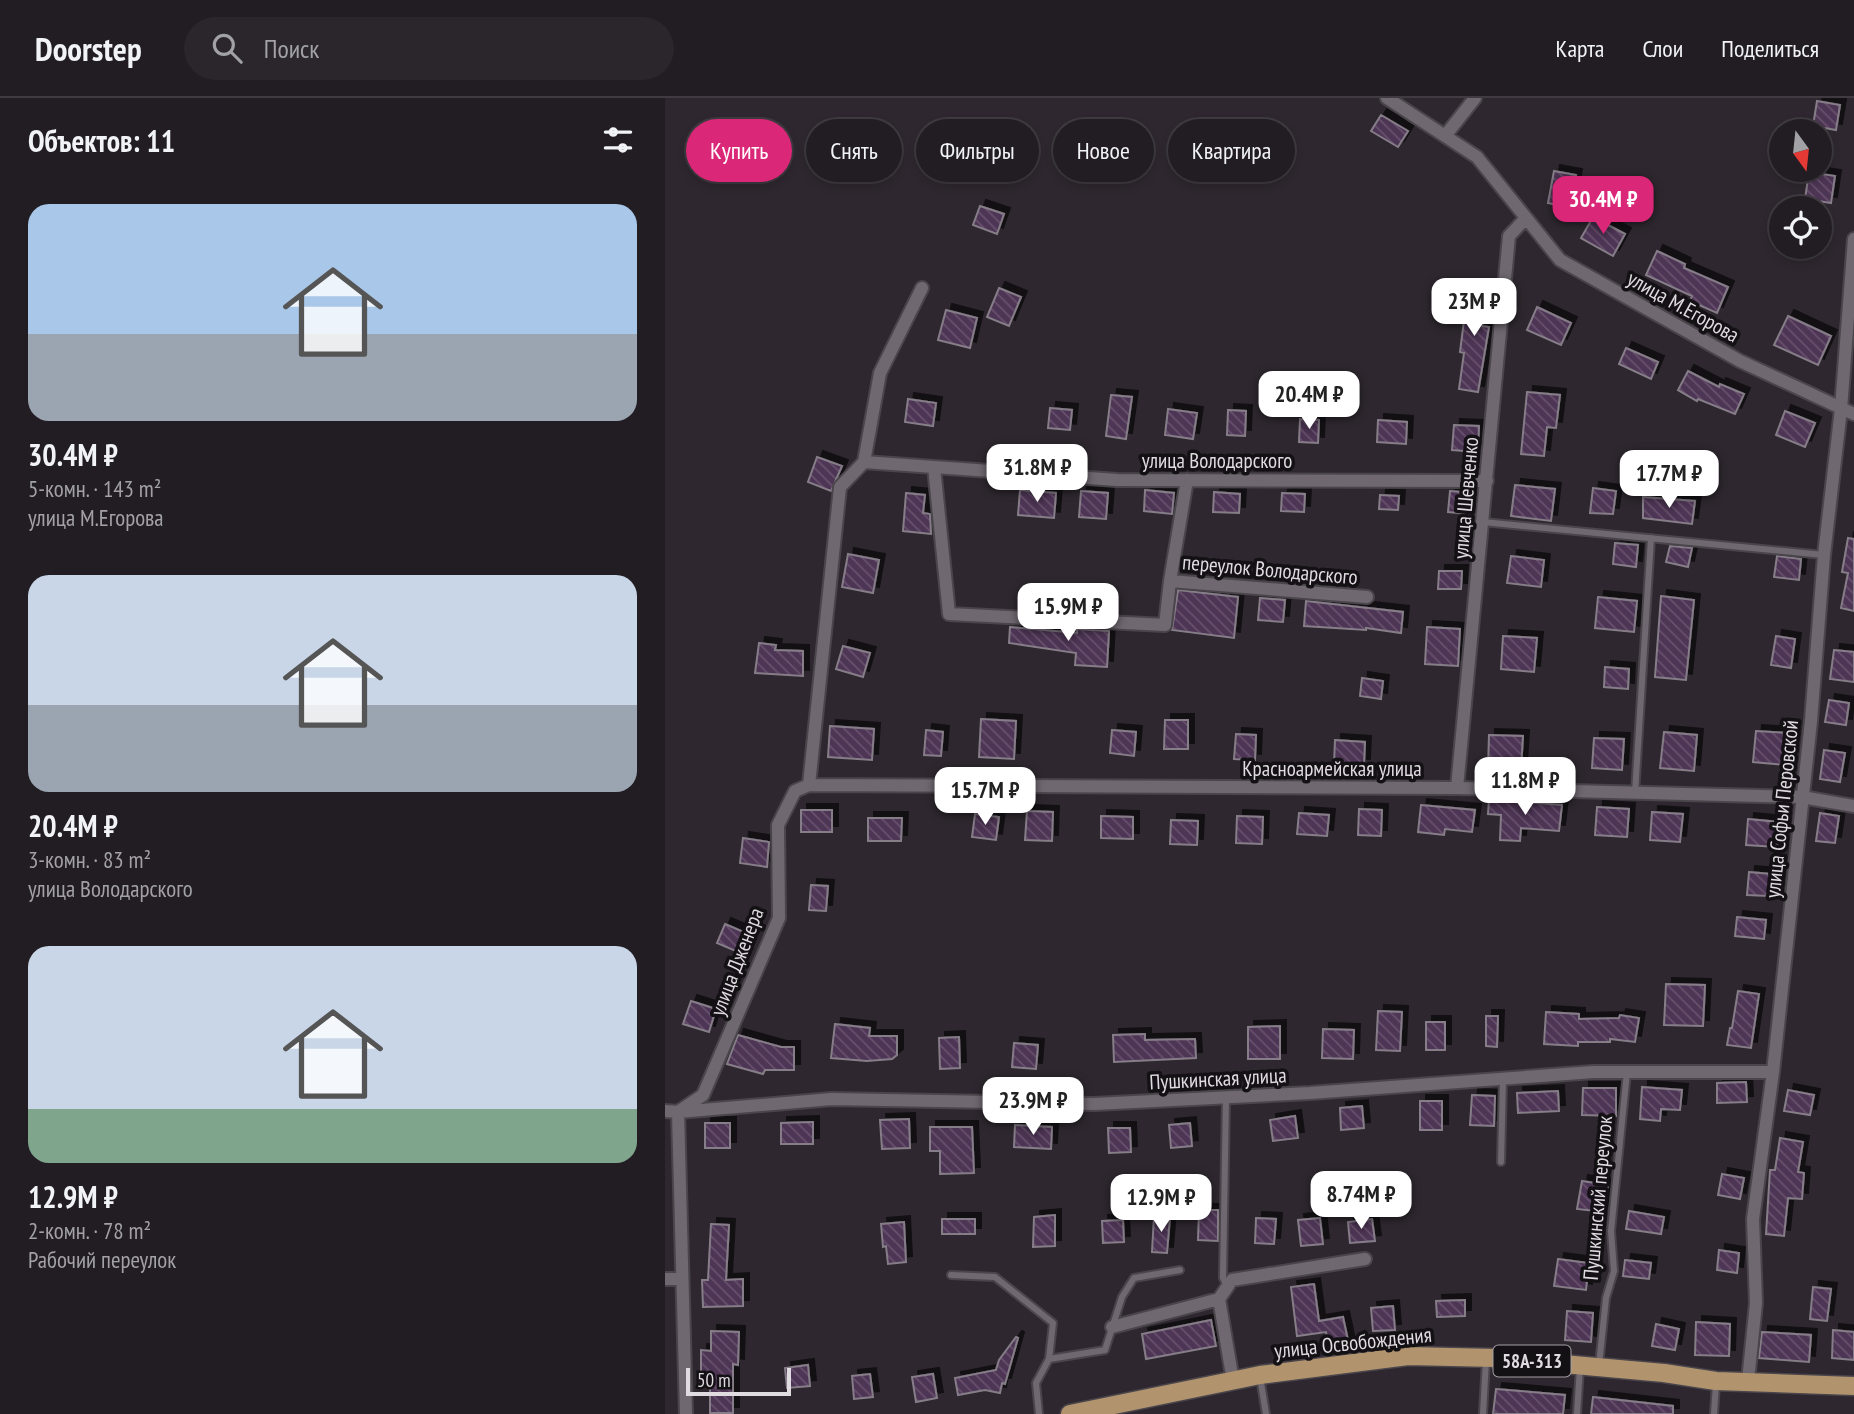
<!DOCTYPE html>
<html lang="ru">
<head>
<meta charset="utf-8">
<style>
	body { margin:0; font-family:"PT Sans Narrow",sans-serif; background:#2a262b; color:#f1f3f6; height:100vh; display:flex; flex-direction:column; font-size:26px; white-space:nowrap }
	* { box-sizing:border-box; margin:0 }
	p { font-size:23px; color:#a2a2a6 }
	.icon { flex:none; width:38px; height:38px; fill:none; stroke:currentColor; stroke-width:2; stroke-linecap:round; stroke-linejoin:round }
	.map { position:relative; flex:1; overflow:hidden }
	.side { display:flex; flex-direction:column; background:#221d23; width:665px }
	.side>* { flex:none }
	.top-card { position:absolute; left:21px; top:21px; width:665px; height:63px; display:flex; gap:14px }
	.needle { width:46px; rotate:165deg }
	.fabs { position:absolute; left:1104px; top:21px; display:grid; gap:14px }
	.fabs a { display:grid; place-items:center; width:63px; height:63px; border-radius:50%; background:#221d23; box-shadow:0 4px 10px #0003,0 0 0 2px #3f3b41; font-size:35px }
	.scale { position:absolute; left:21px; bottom:18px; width:105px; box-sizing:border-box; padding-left:7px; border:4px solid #dfdbe0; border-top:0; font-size:19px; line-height:24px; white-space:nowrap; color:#dfdbe0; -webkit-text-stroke:5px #141115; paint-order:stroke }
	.price { position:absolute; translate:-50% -60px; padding:0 16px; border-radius:14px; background:#fff; color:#222; font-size:23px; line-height:46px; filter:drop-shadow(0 2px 4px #0008) }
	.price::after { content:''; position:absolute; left:50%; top:42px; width:21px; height:16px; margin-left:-10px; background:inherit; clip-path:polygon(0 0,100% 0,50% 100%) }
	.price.current { background:#db2777; color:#fff }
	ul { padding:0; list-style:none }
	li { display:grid; align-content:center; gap:14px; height:371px; padding:0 28px }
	li span { display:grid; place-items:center; height:217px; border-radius:21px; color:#555 }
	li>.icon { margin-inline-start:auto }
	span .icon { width:126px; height:126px; fill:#fffc; stroke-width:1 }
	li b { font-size:30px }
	h2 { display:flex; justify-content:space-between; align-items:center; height:84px; padding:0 28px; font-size:30px }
	.chip { padding:0 24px; border-radius:32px; background:#221d23; box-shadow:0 4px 10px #0003,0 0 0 2px #3f3b41; font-size:24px; line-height:63px }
	.chip.current { background:#db2777; color:#fff }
	header { display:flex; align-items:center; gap:42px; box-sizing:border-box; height:98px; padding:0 35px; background:#221d23; border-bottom:2px solid #3f3b41 }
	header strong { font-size:33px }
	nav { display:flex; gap:38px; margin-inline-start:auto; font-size:24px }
	.search { width:490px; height:63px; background:#2a262b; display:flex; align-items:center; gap:18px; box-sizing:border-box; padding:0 24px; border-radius:38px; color:#a2a2a6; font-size:26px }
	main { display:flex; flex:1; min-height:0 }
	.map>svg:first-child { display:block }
</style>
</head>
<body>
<header>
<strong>Doorstep</strong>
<div class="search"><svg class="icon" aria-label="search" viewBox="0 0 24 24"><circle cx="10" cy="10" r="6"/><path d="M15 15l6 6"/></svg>Поиск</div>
<nav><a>Карта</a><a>Слои</a><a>Поделиться</a></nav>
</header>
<main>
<section class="side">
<h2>Объектов: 11<svg class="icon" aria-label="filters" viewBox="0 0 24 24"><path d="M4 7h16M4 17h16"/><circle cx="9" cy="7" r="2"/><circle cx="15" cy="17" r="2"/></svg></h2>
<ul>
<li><span style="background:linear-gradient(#a9c7e8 60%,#9aa5b1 0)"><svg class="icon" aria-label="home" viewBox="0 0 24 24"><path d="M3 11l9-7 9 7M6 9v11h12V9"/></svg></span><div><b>30.4M ₽</b><p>5-комн. · 143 m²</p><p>улица М.Егорова</p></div></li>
<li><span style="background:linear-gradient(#c9d6e8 60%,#9aa5b1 0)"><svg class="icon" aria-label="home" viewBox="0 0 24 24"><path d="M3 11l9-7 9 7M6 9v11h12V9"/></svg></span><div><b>20.4M ₽</b><p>3-комн. · 83 m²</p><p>улица Володарского</p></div></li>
<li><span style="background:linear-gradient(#c9d6e8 75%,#7fa58c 0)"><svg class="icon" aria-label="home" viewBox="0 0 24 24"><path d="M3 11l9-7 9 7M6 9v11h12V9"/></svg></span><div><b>12.9M ₽</b><p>2-комн. · 78 m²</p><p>Рабочий переулок</p></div></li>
</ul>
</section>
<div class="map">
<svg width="1189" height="1316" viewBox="0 0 1189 1316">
	<defs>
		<pattern id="building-back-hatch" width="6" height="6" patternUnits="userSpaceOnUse" patternTransform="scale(1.75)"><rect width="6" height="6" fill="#4e3455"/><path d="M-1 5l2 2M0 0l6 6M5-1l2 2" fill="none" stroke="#67516d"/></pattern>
		<filter id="shadow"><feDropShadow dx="6" dy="-6" stdDeviation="0" flood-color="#0009"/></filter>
	</defs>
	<rect width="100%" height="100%" fill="#2e272f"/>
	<path fill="url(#building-back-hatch)" stroke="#857d87" stroke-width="2" filter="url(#shadow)" d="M1152,3L1175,7L1171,32L1148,28Z
		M716,17L743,33L733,49L706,33Z
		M889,73L911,77L905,110L883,105Z
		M1144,74L1170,78L1166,105L1140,101Z
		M315,108L339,116L332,136L308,127Z
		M928,119L960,136L948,158L916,140Z
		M992,153L1020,166L1019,170L1063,189L1052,215L1025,203L1027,198L981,177Z
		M800,189L825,194L817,228L824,229L813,294L794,291L799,255L795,254L801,207L796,206Z
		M334,190L356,199L344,228L322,219Z
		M872,209L906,225L896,247L862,232Z
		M281,212L312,220L305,250L273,242Z
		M1123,218L1166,238L1153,267L1109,247Z
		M961,250L993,264L986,281L954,266Z
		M1023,273L1054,289L1055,286L1079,296L1070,316L1033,301L1032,303L1013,292Z
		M862,294L895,297L891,330L882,329L879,358L856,356Z
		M446,297L467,299L461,341L441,338Z
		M243,301L271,305L268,328L240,324Z
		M385,310L407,312L405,332L383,330Z
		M503,311L532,315L528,341L500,337Z
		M563,312L581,313L580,338L562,337Z
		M1120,313L1150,325L1140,349L1111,337Z
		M635,321L654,322L653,345L634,344Z
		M713,322L742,324L741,346L712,344Z
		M789,327L814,328L813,354L787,352Z
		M152,359L177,368L166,393L143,384Z
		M850,387L890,391L886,423L846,418Z
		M928,390L951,393L948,416L925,415Z
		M355,392L391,395L389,420L353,417Z
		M480,392L509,395L507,416L479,413Z
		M416,393L443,395L441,421L414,419Z
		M785,393L807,395L805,416L783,414Z
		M549,394L575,396L574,415L548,414Z
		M241,395L260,397L258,415L265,416L266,436L238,433Z
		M617,395L640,396L639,414L616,413Z
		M715,397L734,398L733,412L714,411Z
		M978,399L1030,403L1027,426L978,420Z
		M1183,440L1189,441V513L1176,510L1183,475L1177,474Z
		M950,445L973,447L971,469L948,466Z
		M1005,448L1027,450L1023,469L1001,464Z
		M183,456L214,462L208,495L177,489Z
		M846,458L879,462L876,489L842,485Z
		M1112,458L1136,461L1134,482L1109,479Z
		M774,473H797L796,491H773Z
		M513,492L573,499L569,540L507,532Z
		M996,498L1029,502L1021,582L990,579Z
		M933,499L972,503L969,534L930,530Z
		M595,500L620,502L618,524L593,522Z
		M641,503L738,514L736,535L701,530V532L639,528Z
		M345,529L412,535V531L444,533L442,569L410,567L411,555L344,545Z
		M762,529L795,531L793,568L760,566Z
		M838,538L872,540L869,574L836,571Z
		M1111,538L1130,541L1126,570L1106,567Z
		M94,545L111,547L110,552L138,553V578L90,575Z
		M178,548L205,555L198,579L171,571Z
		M1169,552L1189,554V584L1165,581Z
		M940,569L964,571L963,591L939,589Z
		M697,580L718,583L716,601L695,598Z
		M1164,602L1184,605L1181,627L1160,624Z
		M316,621L351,623L349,661L314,659Z
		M500,622H523V651H499Z
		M165,628L209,631L207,662L163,659Z
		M261,632L278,634L276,658L259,657Z
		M447,632L471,634L469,658L445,655Z
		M1091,633L1123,635L1121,667L1088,664Z
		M999,634L1032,637L1029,673L995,670Z
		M571,636L591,637L590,662L569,661Z
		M824,637L858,638L856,671L823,670Z
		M929,640L959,641L957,672L927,670Z
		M670,642L700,644L699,667L669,666Z
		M1159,652L1180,655L1175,684L1155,681Z
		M824,701L897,707L894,733L856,730L855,743L835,742L836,717L823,716Z
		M756,707L810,712L807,734L780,731L779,737L753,734Z
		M932,709L964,711L962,739L930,737Z
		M694,711L717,712L716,738L693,737Z
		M136,712H167V734H136Z
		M362,713L388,714L387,743L360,742Z
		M987,714L1018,716L1015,744L985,742Z
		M634,715L664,717L662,738L632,736Z
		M1155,715L1174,718L1170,745L1151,743Z
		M310,716L334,719L331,742L307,739Z
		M436,718L468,719V741L436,740Z
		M572,718L598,719L597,746L571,745Z
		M203,720H237L236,743H203Z
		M1083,721L1114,724L1112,749L1081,747Z
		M506,722L533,723L532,747L505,746Z
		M78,740L104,744L102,769L75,765Z
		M1084,774L1106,776L1104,798L1082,797Z
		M146,787L163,788L161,813L144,812Z
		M1072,819L1101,822L1099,841L1070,838Z
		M60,826L81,835L73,854L52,845Z
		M1001,886L1040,887L1038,928L999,927Z
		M1073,893L1094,896L1086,950L1062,947L1065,930H1067Z
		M26,903L51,911L44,934L18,926Z
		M713,913L737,914L735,953L711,952Z
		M881,914L914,916V921L954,920L955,917L974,920L970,944L945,941V944H913V948L879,946Z
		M821,918H833L832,949L821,948Z
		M761,924H780V952H761Z
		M170,926L205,930L204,938H232V957L227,961L202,963L166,960Z
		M615,928V961H583V929Z
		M658,931L689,932L688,961L657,960Z
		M480,936V942L530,941L531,960L449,964L448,937Z
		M73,937L116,949H129V972H100L98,976L62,966Z
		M294,939L295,970L275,971L274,940Z
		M349,945L373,947L371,971L347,969Z
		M1081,984L1082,1004L1052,1005V985Z
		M977,989L1017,992L1015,1012L996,1011L995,1023L975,1021Z
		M918,990H951V1018L917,1017Z
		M1123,992L1149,997L1145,1017L1119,1013Z
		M893,993L894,1013L853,1015L852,995Z
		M807,997L830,998L829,1028L805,1027Z
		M755,1003H777V1032H755Z
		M697,1008L699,1030L676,1032L675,1010Z
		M630,1018L633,1040L608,1043L605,1022Z
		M244,1021L245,1050L217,1051L215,1022Z
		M148,1024V1046H116V1025Z
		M40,1025H65V1050H40Z
		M525,1025L527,1048L506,1050L504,1027Z
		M350,1027L387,1029L386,1051L349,1049Z
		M265,1029H307L309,1075L275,1076V1053H265Z
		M443,1030H465L466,1054L444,1055Z
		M1115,1040L1138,1044L1133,1074L1139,1075L1137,1101L1123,1100L1119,1138L1101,1136L1105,1072H1110Z
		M1057,1076L1079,1080L1075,1101L1053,1097Z
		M917,1083L943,1087L938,1114L912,1111Z
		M534,1112H553V1143L533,1142Z
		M964,1113L999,1119L996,1136L961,1131Z
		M390,1117V1148L368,1149L369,1119Z
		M489,1118L505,1119L502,1155L487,1154Z
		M591,1120L611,1121L609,1146L590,1145Z
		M655,1120L658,1146L636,1148L633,1122Z
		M277,1121H310V1136H277Z
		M707,1121L710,1143L685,1145L683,1124Z
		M458,1122L459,1144L438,1145L437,1123Z
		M239,1124L241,1164L223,1166L221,1148L218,1149L216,1126Z
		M46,1126L64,1127L61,1182L78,1181V1208L38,1209L37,1182H43Z
		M1054,1152L1074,1155L1072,1175L1052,1172Z
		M893,1161L924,1165L921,1192L889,1188Z
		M960,1162L986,1165L984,1181L958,1178Z
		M649,1186L654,1223L678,1219L684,1247L664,1250L661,1234L632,1238L626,1189Z
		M1148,1189L1166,1191L1162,1223L1145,1221Z
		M800,1202V1218L772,1219L771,1203Z
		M728,1208L730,1232L708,1233L706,1210Z
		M902,1213L928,1215L926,1244L900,1242Z
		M546,1222L551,1248L481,1261L477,1236Z
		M1031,1224L1065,1226L1064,1258L1030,1257Z
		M991,1226L1014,1231L1010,1252L987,1248Z
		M1168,1232L1189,1234V1262L1167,1260Z
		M46,1233L74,1234L73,1267L68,1266V1315H45V1277H36V1252L46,1253Z
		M1097,1234L1146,1237L1144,1264L1094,1260Z
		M351,1239L353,1240L340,1286L337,1285L335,1295L320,1292L293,1297L290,1280L331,1272L334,1262Z
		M143,1267L145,1288L122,1290L120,1270Z
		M205,1276L208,1299L189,1301L187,1278Z
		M268,1276L272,1300L251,1304L247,1279Z
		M831,1291L900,1297L898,1316H828Z
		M928,1299L1008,1308V1316H926Z"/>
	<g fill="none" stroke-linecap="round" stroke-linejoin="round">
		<defs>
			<path id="service" d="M818,424L1159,457
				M970,695L986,440
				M561,999L558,1180L562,1188
				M836,1064L838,981
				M286,1177L330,1179L388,1225L384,1261
				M934,1267L941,1200L949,1173L946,1133L962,974
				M595,1279L601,1316
				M374,1316L371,1285L384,1261L440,1252L457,1199L469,1180L515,1172
				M818,1316L821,1262
				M912,1316L915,1269
				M1049,1316L1051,1286"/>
			<path id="minor" d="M722,0L812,59L895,162L1075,263L1189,316
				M780,38L810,0
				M199,364L452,382L822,383
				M269,369L284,516L500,527L505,483L702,499
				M505,483L522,382
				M144,687L792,690L1137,699L1189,708
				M792,690L844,138L861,120
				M0,1013L13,1014L167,1001L429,1006L645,995L928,974H1108
				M0,1181H17
				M447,1229L554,1201
				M568,1283L554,1201L567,1182L700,1161
				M1083,1283L1091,1205L1088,1121L1108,974L1146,623L1159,457L1176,311L1189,141
				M21,1316L13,1014L38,997L114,820L113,727L130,693L144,687L175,389L199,364L215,275L257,190"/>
			<path id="primary" d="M405,1316L595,1277L743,1258L831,1260L999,1275L1051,1283L1189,1288"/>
		</defs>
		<use href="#service" stroke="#4a454b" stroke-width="10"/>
		<use href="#minor" stroke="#4a454b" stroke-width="16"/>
		<use href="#primary" stroke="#4a454b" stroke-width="21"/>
		<use href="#service" stroke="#706871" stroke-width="6"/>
		<use href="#minor" stroke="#706871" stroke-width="12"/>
		<use href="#primary" stroke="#b1946d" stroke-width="18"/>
	</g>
	<g text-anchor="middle" stroke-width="7" stroke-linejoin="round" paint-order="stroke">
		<rect fill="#141115" stroke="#a29ea3" stroke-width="2" x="828.5" y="1247.5" width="77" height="31" rx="5"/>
		<g font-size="19" font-weight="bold" fill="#dfdbe0">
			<text x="867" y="1270">58А-313</text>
		</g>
		<g font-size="21" fill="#dfdbe0" stroke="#141115">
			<text transform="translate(1018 209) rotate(29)" y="7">улица М.Егорова</text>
			<text x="552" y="370">улица Володарского</text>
			<text transform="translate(801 400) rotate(-85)" y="7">улица Шевченко</text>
			<text transform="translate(605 472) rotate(5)" y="7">переулок Володарского</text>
			<text x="667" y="678">Красноармейская улица</text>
			<text transform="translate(1117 711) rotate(-84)" y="7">улица Софьи Перовской</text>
			<text transform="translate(72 864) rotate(-69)" y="7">улица Дженера</text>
			<text transform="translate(553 981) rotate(-3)" y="7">Пушкинская улица</text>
			<text transform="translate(933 1100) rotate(-85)" y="7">Пушкинский переулок</text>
			<text transform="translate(688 1245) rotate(-6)" y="7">улица Освобождения</text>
		</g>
	</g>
</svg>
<div class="fabs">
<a><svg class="needle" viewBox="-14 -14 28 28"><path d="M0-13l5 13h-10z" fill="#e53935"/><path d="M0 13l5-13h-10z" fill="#a2a2a6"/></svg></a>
<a><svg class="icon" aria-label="locate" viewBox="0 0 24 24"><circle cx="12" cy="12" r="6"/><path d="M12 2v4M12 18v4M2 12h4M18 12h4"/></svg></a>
</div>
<div class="scale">50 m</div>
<b class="price current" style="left:938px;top:138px">30.4M ₽</b>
<b class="price" style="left:809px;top:240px">23M ₽</b>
<b class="price" style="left:644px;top:333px">20.4M ₽</b>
<b class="price" style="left:372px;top:406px">31.8M ₽</b>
<b class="price" style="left:1004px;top:412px">17.7M ₽</b>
<b class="price" style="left:403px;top:545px">15.9M ₽</b>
<b class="price" style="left:860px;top:719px">11.8M ₽</b>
<b class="price" style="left:320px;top:729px">15.7M ₽</b>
<b class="price" style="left:368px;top:1039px">23.9M ₽</b>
<b class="price" style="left:696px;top:1133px">8.74M ₽</b>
<b class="price" style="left:496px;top:1136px">12.9M ₽</b>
<div class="top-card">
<a class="chip current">Купить</a>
<a class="chip">Снять</a>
<a class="chip">Фильтры</a>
<a class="chip">Новое</a>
<a class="chip">Квартира</a>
</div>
</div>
</main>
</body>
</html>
